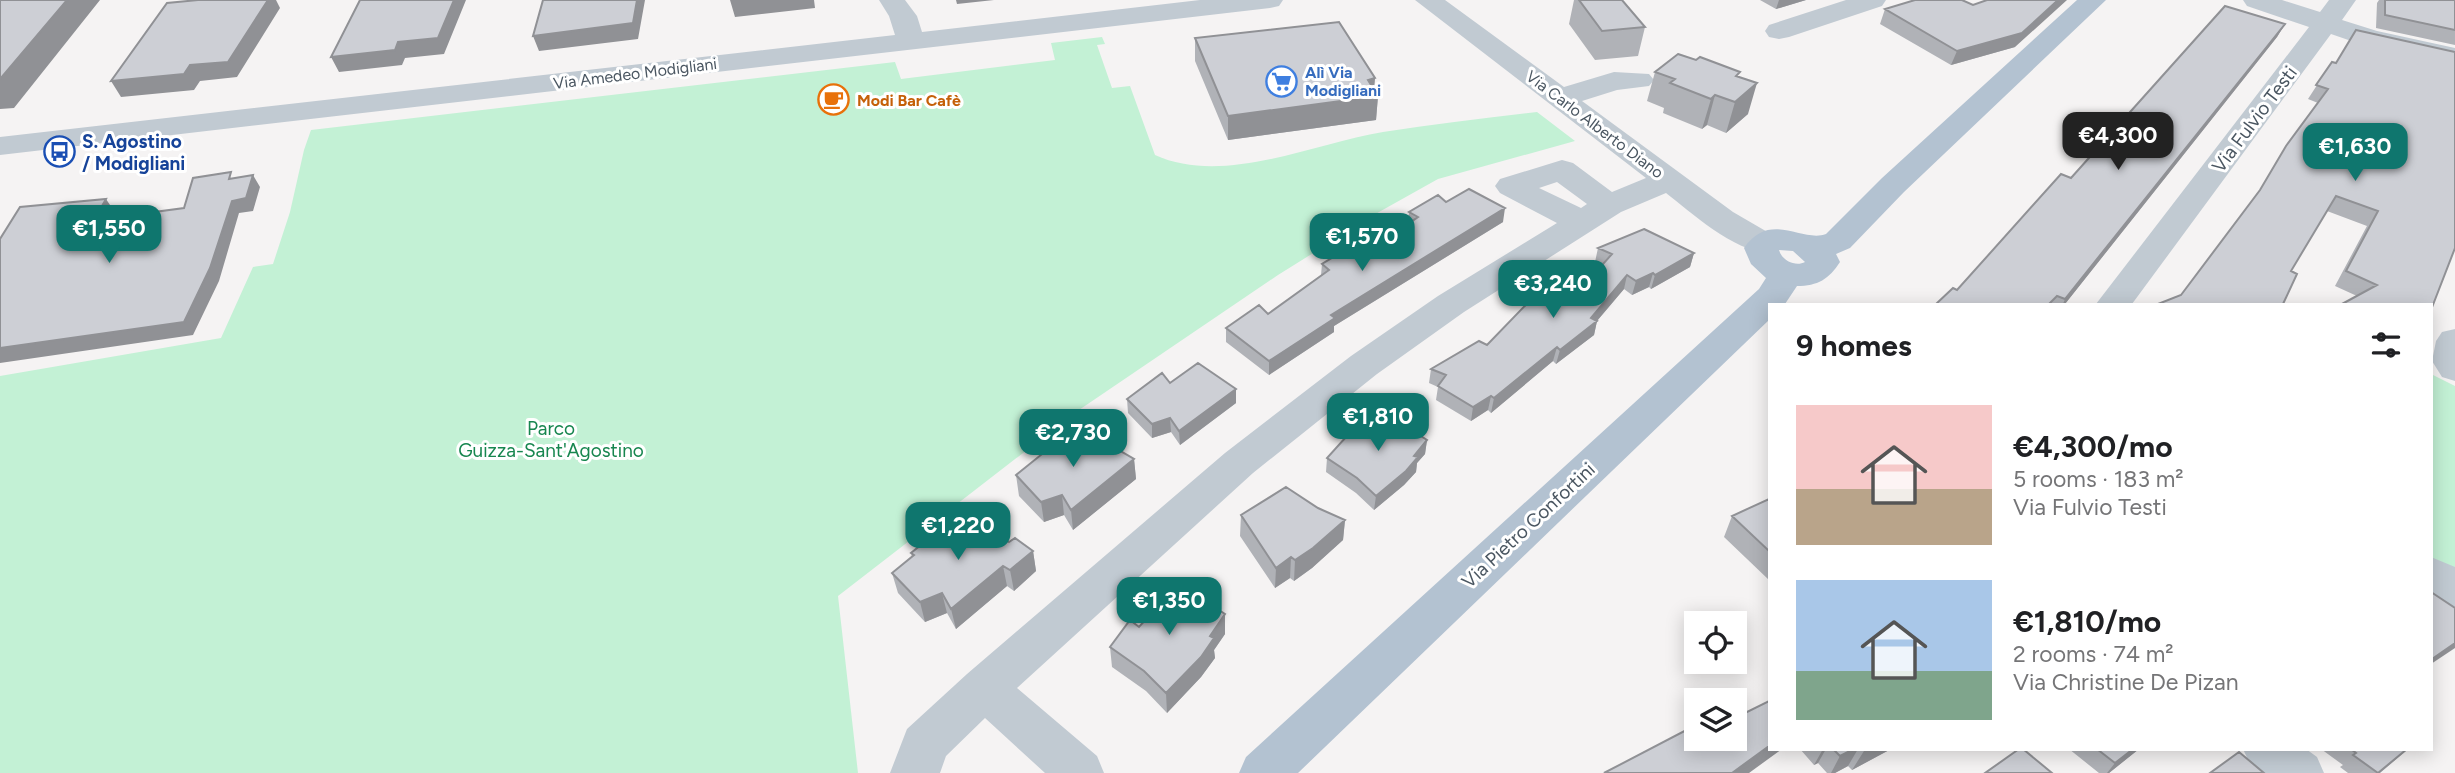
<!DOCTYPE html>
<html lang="en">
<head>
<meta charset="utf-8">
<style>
	body { margin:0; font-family:Figtree,sans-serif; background:#f2f2f2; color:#202124; height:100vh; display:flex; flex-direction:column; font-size:26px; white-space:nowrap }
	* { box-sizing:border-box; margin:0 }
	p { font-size:23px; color:#757577 }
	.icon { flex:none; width:38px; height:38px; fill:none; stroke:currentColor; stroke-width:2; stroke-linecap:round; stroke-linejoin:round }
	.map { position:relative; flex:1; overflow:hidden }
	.drawer { position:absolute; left:1768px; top:303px; width:665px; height:448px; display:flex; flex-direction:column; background:#fff; border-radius:0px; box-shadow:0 4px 18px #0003 }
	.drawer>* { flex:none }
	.tools { position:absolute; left:1684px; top:611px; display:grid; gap:14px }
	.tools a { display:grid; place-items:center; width:63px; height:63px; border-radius:0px; background:#fff; box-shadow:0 4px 18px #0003; font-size:35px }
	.price { position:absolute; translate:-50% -60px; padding:0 16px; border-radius:14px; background:#0f766e; color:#fff; font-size:23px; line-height:46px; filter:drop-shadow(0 2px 4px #0008) }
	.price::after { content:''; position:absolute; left:50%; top:42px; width:21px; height:16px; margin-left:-10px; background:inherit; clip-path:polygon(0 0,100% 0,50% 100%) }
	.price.on { background:#222; color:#fff }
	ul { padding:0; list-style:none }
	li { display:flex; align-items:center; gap:21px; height:175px; padding:0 28px }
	li span { display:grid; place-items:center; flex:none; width:196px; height:140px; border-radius:0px; color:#555 }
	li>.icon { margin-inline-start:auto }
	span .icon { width:84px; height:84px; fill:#fffc; stroke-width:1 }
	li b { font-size:30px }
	h2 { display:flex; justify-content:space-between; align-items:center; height:84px; padding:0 28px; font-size:30px }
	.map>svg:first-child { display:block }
</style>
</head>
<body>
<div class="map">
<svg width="2455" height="773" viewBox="0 0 2455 773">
	<rect width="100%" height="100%" fill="#f5f3f3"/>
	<path fill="#c3f1d5" d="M1102,37L1105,44L1097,45L1112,88L1130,86L1155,155C1223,186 1312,144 1383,132C1434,124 1486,118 1537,112L1575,141L1438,179L1379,212L1278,275L1076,412L838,596L858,773H0V376L221,338L253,267L273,264L290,212L304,150L311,130L895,62L901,79L1055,60L1051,43Z
		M2431,374L2455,386V574L2431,558Z"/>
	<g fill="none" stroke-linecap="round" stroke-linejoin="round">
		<path fill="#c1cad2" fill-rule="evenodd" d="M879,0H905L917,16L922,32L1200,0H1283L1279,6L1270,8L0,155V137L895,35L889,16Z
			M1415,0H1445L1564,87L1614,72L1649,74L1654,80L1649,86L1617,90L1582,101L1733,212L1776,237L1781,244L1776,251C1743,260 1692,213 1666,193L1621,212L1464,312L1377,374L1253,473L1017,688L1097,756L1104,773H1045L985,718L946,756L940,773H890L907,729L967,674L1225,453L1351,356L1438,296L1557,223L1500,193L1495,186L1500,179L1562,160L1573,163L1612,192L1646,178ZM1557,182L1587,204L1581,208L1539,188Z
			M1846,0H1886L1882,6L1789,37L1779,39L1769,37L1765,31L1769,25Z
			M2243,0H2282L2320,12L2329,0H2356L2342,20L2377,31L2455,48V66L2360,44L2331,34L2132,304H2096L2309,27L2247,6Z
			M2455,329V381L2442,377L2432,361L2436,341L2442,332Z
			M2431,557L2455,567V608L2431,597Z
			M2243,749H2306L2317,757L2324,773H2261L2250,764Z"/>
		<path fill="#b3c2d1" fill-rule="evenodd" d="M2077,0H2106L1904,192L1850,248L1836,254L1840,262C1829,279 1818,286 1797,286L1785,304H1769V320L1298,773H1239L1246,757L1759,289L1766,278L1751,264L1744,248C1770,210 1802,243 1826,234L1882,178ZM1779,250L1793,251L1805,262C1796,267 1782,261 1779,250Z"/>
	</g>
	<path fill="#b0b2b7" d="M1574,0H1622L1645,27L1638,56L1595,60L1569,24Z
		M1760,0H1806L1776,9Z
		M2379,0H2455V45L2376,28L2377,3Z
		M1885,9L2015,47L1951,65L1880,24Z
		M2285,24L2277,37L2065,304H1936L1957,290L2071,178Z
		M1195,38L1375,78L1374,89L1378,96L1376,120L1228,140L1195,61Z
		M2332,62L2431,310L2357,296L2335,286L2367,226L2327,211L2181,295L2258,193L2318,103L2308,99Z
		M1655,72L1739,77L1748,114L1726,133L1707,125L1702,129L1663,113L1664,108L1647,101Z
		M1446,202L1503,222L1334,326V332L1269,375L1226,342V328L1268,314L1321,275L1322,264L1361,254L1408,224L1409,212Z
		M1598,248L1694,253L1690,267L1651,289L1649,287L1632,295L1624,289L1597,321L1594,335L1556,364L1553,361L1491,413L1488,410L1471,421L1436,400L1438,387L1429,383L1431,369L1487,345L1554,294L1577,293L1602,265L1595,262Z
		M1170,383L1236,389V403L1180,445L1171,432L1152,438L1128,413L1127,399Z
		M1087,437L1134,459L1136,479L1073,530L1064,515L1044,522L1019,496L1016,475L1054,448Z
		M1427,440L1425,454L1417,463L1416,472L1404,485L1374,510L1356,493L1326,472L1327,458Z
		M1769,499V580L1724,537L1732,516Z
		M1318,508L1345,520L1343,540L1312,568L1294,581L1290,578L1275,588L1240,536L1241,515Z
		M973,526L1009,542L1033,551L1036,571L1014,591L1007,586L956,629L947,613L925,622L898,593L892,573L912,557L911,553L936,539Z
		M1167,601L1225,614V634L1214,650L1215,658L1201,677L1167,713L1146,691L1112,667L1110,647L1142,624L1141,607Z
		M1800,749H1891L1852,770L1848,766L1835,773H1827L1818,763L1814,765Z
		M2069,749H2139L2109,773H2099Z
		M2321,749H2408L2380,773H2348L2340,767L2343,765Z"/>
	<path fill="#909195" d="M67,0H100L14,108L0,109V79Z
		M268,0H276L280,8L237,77L200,81L194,90L121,97L111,81L190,65Z
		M454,0H466L444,54L405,58L402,65L339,72L331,57Z
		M637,0H645L638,39L539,51L533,36Z
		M730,0H814L815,8L735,17Z
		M956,0H994L957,4Z
		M1779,0H1806L1776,9Z
		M2058,0H2067L2015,47L1951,65L1957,51Z
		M2285,24L2277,37L2065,304H2063L2065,299Z
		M1375,78L1373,97L1378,96L1376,120L1228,140V116Z
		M1757,83L1748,114L1726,133L1735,102Z
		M1715,95L1707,125L1702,129L1711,99Z
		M253,175L260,187L253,211L239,213L219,281L193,335L0,363V348L232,201Z
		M106,199L114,211L102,232L94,220Z
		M1505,208L1503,222L1334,326V332L1269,375V361L1331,315Z
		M1694,253L1690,267L1651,289L1655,275Z
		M1653,273L1649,287L1632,295L1636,281Z
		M1627,275L1624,289L1596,322L1597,321L1594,335L1556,364L1560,350L1591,318Z
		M1557,347L1553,361L1491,413L1494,398Z
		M1236,389V403L1180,445L1179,431Z
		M1491,396L1488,410L1471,421L1473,407Z
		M1170,418L1171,432L1152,438V424Z
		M1427,440L1425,454L1417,463L1416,472L1404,485L1374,510L1376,496L1414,456Z
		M1134,459L1136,479L1073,530L1071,510Z
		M1062,495L1064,515L1044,522L1041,502Z
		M1345,520L1343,540L1312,568L1294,581L1295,560Z
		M1033,551L1036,571L1014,591L1010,570Z
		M1291,557L1290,578L1275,588L1276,568Z
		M1003,566L1007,586L956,629L951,609Z
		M942,593L947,613L925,622L920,602Z
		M1225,614V634L1214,650L1215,658L1201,677L1167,713L1166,693L1210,636Z
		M2455,643V648L2431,664V660Z
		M1769,746V749H1782L1749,773H1732Z
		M1823,749H1826L1818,763L1814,765Z
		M1854,749H1858L1848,766L1835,773H1831L1840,756Z
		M1867,749H1891L1852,770L1864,751Z
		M2133,749H2139L2109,773H2107L2115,763Z"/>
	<path fill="#cdcfd5" stroke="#909195" stroke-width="2" d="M0,0H67L0,79Z
		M198,0H268L228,62L190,65L184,74L111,81L167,3Z
		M360,0H454L438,38L398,42L395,50L331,57Z
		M543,0H637L633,23L533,36Z
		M1579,0H1622L1645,27L1602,31Z
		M1915,0H1962L1973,5L1987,0H2058L2022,33L1957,51L1885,9Z
		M2385,0H2455V30L2385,15Z
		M2225,6L2285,24L2065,299L2057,296L2049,304H1936L1953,288L1957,290L2061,174L2071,178Z
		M1339,22L1375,78L1368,80L1378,96L1228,116L1195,38Z
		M2356,30L2455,52V248L2431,310V304H2342L2377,285L2346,271L2378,211L2336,196L2291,271L2297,274L2283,304H2158L2181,295L2260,190L2286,146L2328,89L2316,85L2332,62L2336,63Z
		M1678,54L1696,60L1700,57L1740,72L1736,76L1757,83L1735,102L1715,95L1711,99L1670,83L1675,79L1655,72Z
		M231,172L229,179L253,175L246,198L232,201L210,268L184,322L0,348V239L20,207L106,199L94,220L184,208L193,178Z
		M1469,189L1505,208L1331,315L1335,318L1269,361L1226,328L1259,305L1268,314L1329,270L1322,264L1353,245L1361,254L1382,242L1418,217L1409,212L1438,195L1446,202Z
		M1644,229L1694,253L1655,275L1653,273L1636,281L1627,275L1591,318L1597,321L1560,350L1557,347L1494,398L1491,396L1473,407L1438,386L1446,375L1431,369L1479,341L1487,345L1544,286L1554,294L1568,288L1577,293L1612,254L1598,248Z
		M1198,363L1236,389L1179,431L1170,418L1152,424L1127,399L1162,373L1170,383Z
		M1365,416L1376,426L1392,418L1427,440L1414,456L1418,457L1406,471L1376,496L1357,478L1327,458Z
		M1077,431L1087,437L1091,434L1134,459L1071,510L1062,495L1041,502L1016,475L1052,446L1054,448Z
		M1286,487L1318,508L1345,520L1313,548L1295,560L1291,557L1276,568L1241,515Z
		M1769,499V551L1732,516Z
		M962,520L973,526L977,522L1009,542L1015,538L1033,551L1010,570L1003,566L951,609L942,593L920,602L892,573L914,555L911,553L932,536L936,539Z
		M1154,589L1167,601L1186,589L1225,614L1210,636L1214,638L1201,657L1166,693L1144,671L1110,647L1130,620L1139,627L1149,616L1141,607Z
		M2431,592L2455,608V643L2432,659L2431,658Z
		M1769,701V746L1732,773H1604L1696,725V738H1734V712L1739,716Z
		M1833,749H1854L1840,756Z
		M2019,749H2023L2052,773H1985Z
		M2097,749H2133L2115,763Z
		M2351,749H2407L2378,773L2353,755L2356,753Z
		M2239,752L2264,773H2210Z"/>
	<defs>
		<symbol id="supermarket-ring" viewBox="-11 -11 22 22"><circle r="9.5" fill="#fff" stroke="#3f7fe0" stroke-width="1.5"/><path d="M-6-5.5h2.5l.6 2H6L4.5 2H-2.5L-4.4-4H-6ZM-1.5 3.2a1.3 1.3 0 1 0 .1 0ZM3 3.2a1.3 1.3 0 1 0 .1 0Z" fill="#3f7fe0"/></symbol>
		<symbol id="cafe-ring" viewBox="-11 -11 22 22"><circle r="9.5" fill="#fff" stroke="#e8710a" stroke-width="1.5"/><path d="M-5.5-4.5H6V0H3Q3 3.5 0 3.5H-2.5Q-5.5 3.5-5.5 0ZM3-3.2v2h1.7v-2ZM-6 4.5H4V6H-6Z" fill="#e8710a"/></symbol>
		<symbol id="bus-ring" viewBox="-11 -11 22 22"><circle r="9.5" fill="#fff" stroke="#1a4fb4" stroke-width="1.5"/><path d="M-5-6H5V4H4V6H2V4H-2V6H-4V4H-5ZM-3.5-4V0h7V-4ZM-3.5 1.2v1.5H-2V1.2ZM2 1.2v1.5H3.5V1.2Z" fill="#1a4fb4"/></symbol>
	</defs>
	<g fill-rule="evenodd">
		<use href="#supermarket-ring" x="1264" y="64" width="35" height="35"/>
		<use href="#cafe-ring" x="816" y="82" width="35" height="35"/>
		<use href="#bus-ring" x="42" y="134" width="35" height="35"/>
	</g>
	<g text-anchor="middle" stroke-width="6" stroke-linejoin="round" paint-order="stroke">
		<g font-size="16" font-weight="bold" fill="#366cbe" stroke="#fff" text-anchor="start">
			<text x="1305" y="78">Alì Via<tspan x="1305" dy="18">Modigliani</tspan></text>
		</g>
		<g font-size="16" fill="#4a5661" stroke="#fff">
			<text transform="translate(635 73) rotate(-7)" y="6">Via Amedeo Modigliani</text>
			<text transform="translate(1595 124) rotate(37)" y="6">Via Carlo Alberto Diano</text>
		</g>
		<g font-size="16" font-weight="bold" fill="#c56008" stroke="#fff" text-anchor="start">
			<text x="857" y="106">Modi Bar Cafè</text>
		</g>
		<g font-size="19" fill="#4a5661" stroke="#fff">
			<text transform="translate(2254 119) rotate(-53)" y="7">Via Fulvio Testi</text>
			<text transform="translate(1528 525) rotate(-43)" y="7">Via Pietro Confortini</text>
		</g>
		<g font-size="19" font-weight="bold" fill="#164399" stroke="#fff" text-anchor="start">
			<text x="82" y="148">S. Agostino<tspan x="82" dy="22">/ Modigliani</tspan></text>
		</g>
		<g font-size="19" fill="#17864f" stroke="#fff">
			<text x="551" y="435">Parco<tspan x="551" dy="22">Guizza-Sant'Agostino</tspan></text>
		</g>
	</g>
</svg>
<div class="tools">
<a><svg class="icon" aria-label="locate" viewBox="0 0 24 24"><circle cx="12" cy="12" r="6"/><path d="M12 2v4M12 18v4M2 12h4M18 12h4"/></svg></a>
<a><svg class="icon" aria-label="layers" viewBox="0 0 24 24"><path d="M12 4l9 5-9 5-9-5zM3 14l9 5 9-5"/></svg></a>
</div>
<b class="price on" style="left:2118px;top:172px">€4,300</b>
<b class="price" style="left:2355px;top:183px">€1,630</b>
<b class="price" style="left:109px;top:265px">€1,550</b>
<b class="price" style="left:1362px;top:273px">€1,570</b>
<b class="price" style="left:1553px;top:320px">€3,240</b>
<b class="price" style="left:1378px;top:453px">€1,810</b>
<b class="price" style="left:1073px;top:469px">€2,730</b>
<b class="price" style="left:958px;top:562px">€1,220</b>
<b class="price" style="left:1169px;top:637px">€1,350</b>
<section class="drawer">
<h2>9 homes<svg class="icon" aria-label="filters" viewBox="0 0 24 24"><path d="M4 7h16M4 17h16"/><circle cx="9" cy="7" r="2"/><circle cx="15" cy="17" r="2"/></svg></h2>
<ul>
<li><span style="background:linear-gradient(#f6c9c9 60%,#b9a48a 0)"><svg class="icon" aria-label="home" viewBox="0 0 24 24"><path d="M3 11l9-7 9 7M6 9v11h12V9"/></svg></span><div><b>€4,300/mo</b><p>5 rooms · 183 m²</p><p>Via Fulvio Testi</p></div></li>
<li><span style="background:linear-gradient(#a9c7e8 65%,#7fa58c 0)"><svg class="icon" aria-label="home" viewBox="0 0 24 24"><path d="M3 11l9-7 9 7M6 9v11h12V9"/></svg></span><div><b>€1,810/mo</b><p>2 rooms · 74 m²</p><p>Via Christine De Pizan</p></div></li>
</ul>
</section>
</div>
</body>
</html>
